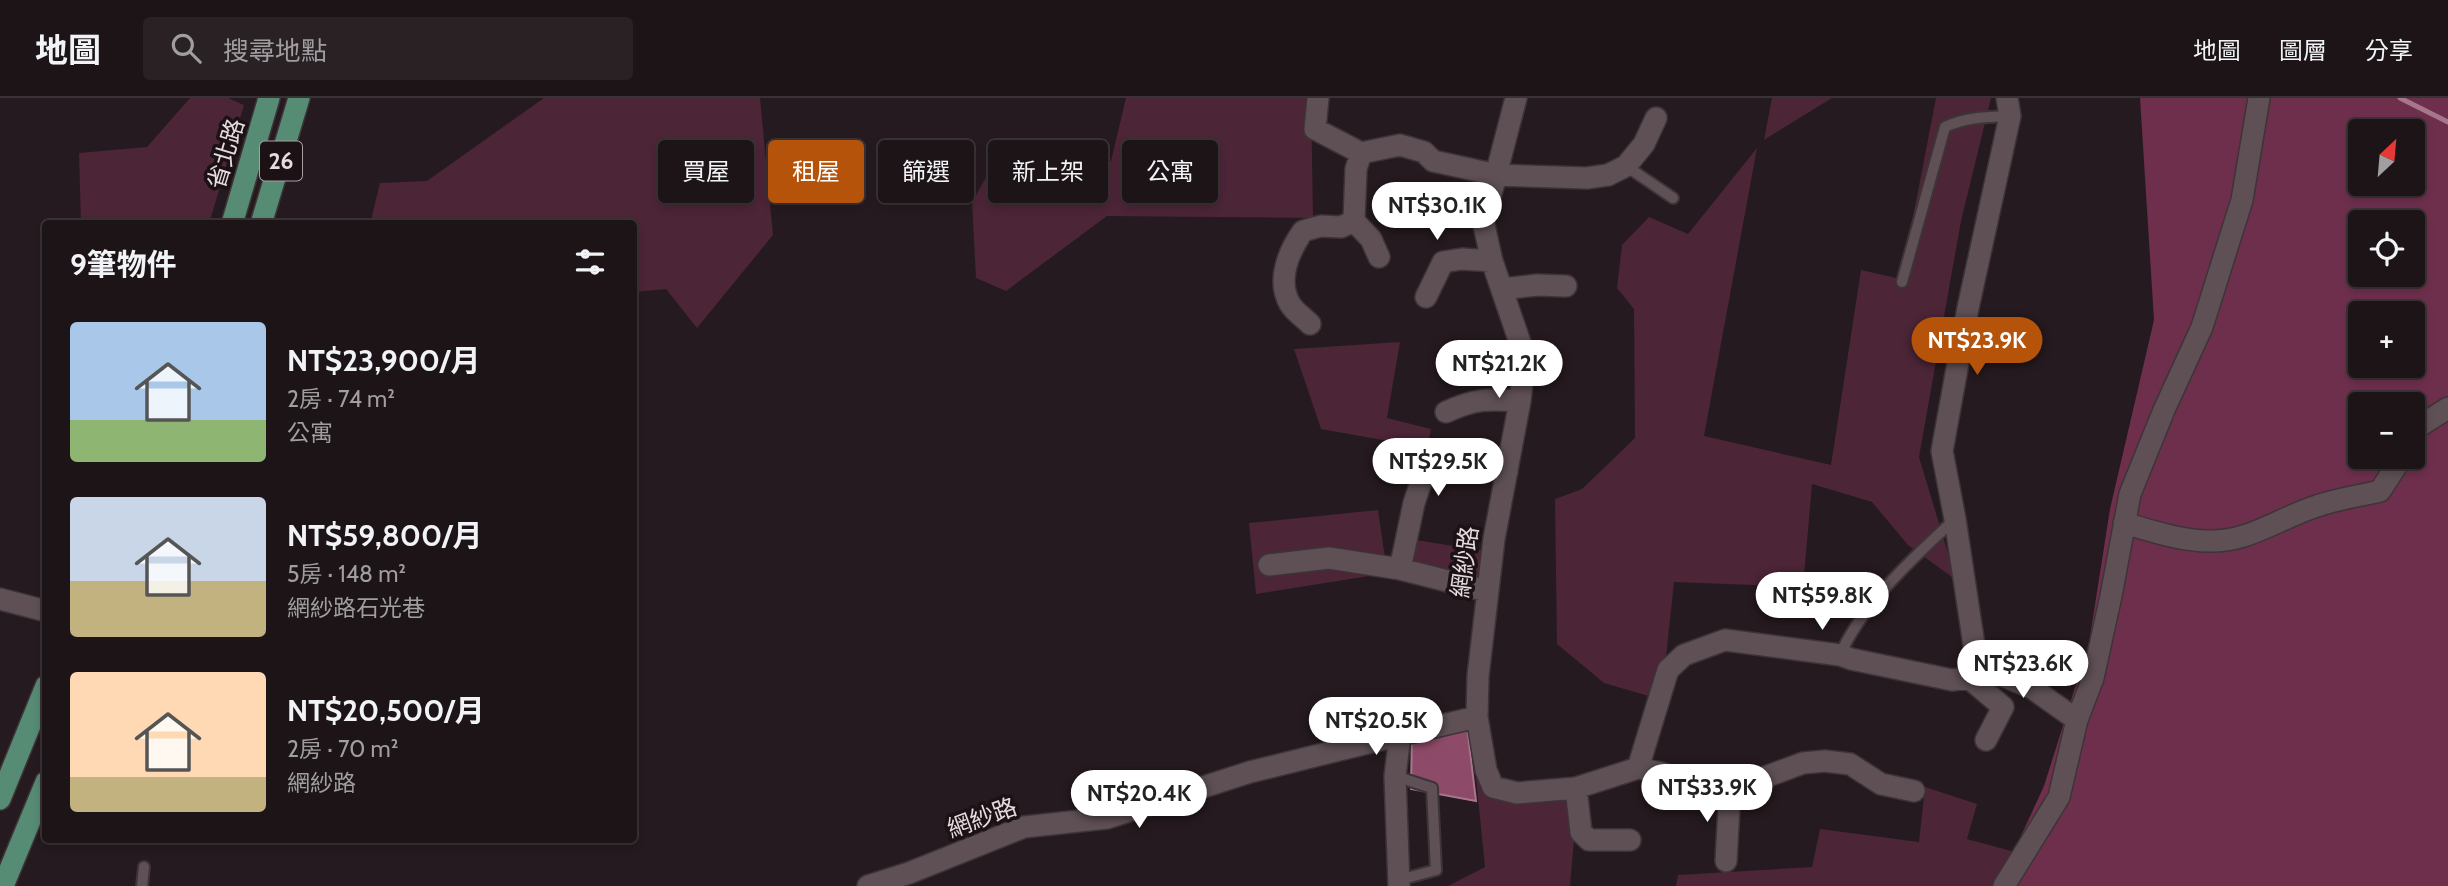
<!DOCTYPE html>
<html lang="zh-TW">
<head>
<meta charset="utf-8">
<style>
	body { margin:0; font-family:Cabin,"Noto Sans TC",sans-serif; background:#292124; color:#f1f3f6; height:100vh; display:flex; flex-direction:column; font-size:26px; white-space:nowrap }
	* { box-sizing:border-box; margin:0 }
	p { font-size:23px; color:#a09ea1 }
	.icon { flex:none; width:38px; height:38px; fill:none; stroke:currentColor; stroke-width:2; stroke-linecap:round; stroke-linejoin:round }
	.map { position:relative; flex:1; overflow:hidden }
	.panel { position:absolute; left:42px; top:122px; width:595px; height:623px; display:flex; flex-direction:column; background:#1c1417; border-radius:7px; box-shadow:0 4px 10px #0003,0 0 0 2px #3a3336 }
	.panel>* { flex:none }
	.top-card { position:absolute; left:658px; top:42px; width:665px; height:63px; display:flex; gap:14px }
	.needle { width:46px; rotate:26deg }
	.buttons { position:absolute; left:2348px; top:21px; display:grid; gap:14px }
	.buttons a { display:grid; place-items:center; width:77px; height:77px; border-radius:7px; background:#1c1417; box-shadow:0 4px 10px #0003,0 0 0 2px #3a3336; font-size:35px }
	.price { position:absolute; translate:-50% -60px; padding:0 16px; border-radius:24px; background:#fff; color:#222; font-size:23px; line-height:46px; filter:drop-shadow(0 2px 4px #0008) }
	.price::after { content:''; position:absolute; left:50%; top:42px; width:21px; height:16px; margin-left:-10px; background:inherit; clip-path:polygon(0 0,100% 0,50% 100%) }
	.price.current { background:#b45309; color:#fff }
	ul { padding:0; list-style:none }
	li { display:flex; align-items:center; gap:21px; height:175px; padding:0 28px }
	li span { display:grid; place-items:center; flex:none; width:196px; height:140px; border-radius:7px; color:#555 }
	li>.icon { margin-inline-start:auto }
	span .icon { width:84px; height:84px; fill:#fffc; stroke-width:1 }
	li b { font-size:30px }
	h2 { display:flex; justify-content:space-between; align-items:center; height:84px; padding:0 28px; font-size:30px }
	.pill { padding:0 24px; border-radius:7px; background:#1c1417; box-shadow:0 4px 10px #0003,0 0 0 2px #3a3336; font-size:24px; line-height:63px }
	.pill.current { background:#b45309; color:#fff }
	header { display:flex; align-items:center; gap:42px; box-sizing:border-box; height:98px; padding:0 35px; background:#1c1417; border-bottom:2px solid #3a3336 }
	header strong { font-size:33px }
	nav { display:flex; gap:38px; margin-inline-start:auto; font-size:24px }
	.search { width:490px; height:63px; background:#292124; display:flex; align-items:center; gap:18px; box-sizing:border-box; padding:0 24px; border-radius:7px; color:#a09ea1; font-size:26px }
	.map>svg:first-child { display:block }
</style>
</head>
<body>
<header>
<strong>地圖</strong>
<div class="search"><svg class="icon" aria-label="search" viewBox="0 0 24 24"><circle cx="10" cy="10" r="6"/><path d="M15 15l6 6"/></svg>搜尋地點</div>
<nav><a>地圖</a><a>圖層</a><a>分享</a></nav>
</header>
<div class="map">
<svg width="2448" height="788" viewBox="0 0 2448 788">
	<rect width="100%" height="100%" fill="#251a1f"/>
	<path fill="#4c2537" d="M190,0H228L244,7L209,126H81L79,55L147,49Z
		M544,0H760L773,137L697,230L666,191L634,194V126H370L380,85L427,83Z
		M1126,0H1311L1313,120L1107,118L1006,193L976,180L972,104L999,57L1111,63Z
		M1772,0H1832L1764,42Z
		M1936,0H1991L1961,123L1919,359L1956,482L1908,447L1872,404L1812,386L1803,489L1674,484L1665,569L1652,599L1604,585L1557,546L1555,401L1582,391L1635,340L1634,211L1617,190L1622,147L1649,119L1688,136L1757,50L1704,338L1831,367L1861,172L1901,181Z
		M1400,244L1387,320L1431,331L1427,350L1321,331L1294,251Z
		M1378,412L1385,460L1412,463L1409,441L1492,454L1485,487L1388,475L1256,496L1249,425Z
		M1469,611L1497,682L1510,686L1579,684L1570,788H1448L1485,769Z
		M1925,689L1977,706L1967,741L2015,754L2001,788H1676L1678,777L1812,769L1820,731L1919,744Z"/>
	<path fill="#6e2f4d" fill-rule="evenodd" d="M2140,0H2448V788H1998L2044,688L2089,545L2110,411L2154,222ZM2361,33H2413V86H2361ZM2361,124H2413V177H2361ZM2361,215H2413V268H2361ZM2361,306H2413V359H2361Z"/>
	<path fill="#8e4b69" stroke="#a8768c" stroke-width="2" d="M1467,628L1476,703L1411,691L1412,636Z"/>
	<g fill="none" stroke-linecap="round" stroke-linejoin="round">
		<path stroke="#a8768c" stroke-width="5" d="M2400,0L2448,24"/>
		<defs>
			<path id="lane" d="M1626,68L1673,100
				M1902,184L1945,29C1966,19 1987,19 2010,18
				M1840,557C1863,505 1914,459 1955,421
				M1395,678L1432,690L1436,772L1399,782
				M142,788L144,769"/>
			<path id="street" d="M1318,0L1315,31L1361,55
				M1516,0L1491,96L1481,114L1492,163L1525,259L1520,303L1494,441L1478,578L1477,619L1486,672L1493,689L1517,695L1576,690L1638,670L1661,675L1686,684L1730,692L1803,665L1825,663L1850,666L1881,686L1914,693
				M1354,123L1371,141L1379,159
				M1502,191L1537,187L1566,188
				M1426,199L1443,164L1462,161L1492,163
				M1310,226C1304,220 1294,213 1290,206C1276,182 1289,153 1303,133L1321,128L1341,129L1354,123L1356,71L1361,55L1400,47L1424,54L1433,63L1497,77L1587,80L1608,77L1626,68L1644,46L1656,20
				M1446,314C1476,300 1488,301 1520,303
				M2413,338L2418,329L2448,310
				M2124,425C2152,433 2181,443 2209,443C2250,444 2279,420 2317,408C2337,401 2359,398 2380,393L2402,359
				M1269,467L1329,460L1400,471L1487,493
				M1400,471L1414,405L1427,366L1437,362L1507,374
				M0,501L46,513
				M1977,567L1955,421L1942,353L1968,210L2010,18L2007,0
				M1969,580L2003,609L1986,642
				M1638,670L1668,572L1684,557L1725,542L1840,557L1851,561L1952,582L1969,580L1977,567L2032,590L2077,622
				M1576,690L1581,734L1589,742H1630
				M1726,763L1730,692
				M868,788L909,775L1024,729L1107,720L1250,674L1400,637
				M1399,788L1395,678L1400,637L1477,619
				M2004,788L2059,699L2077,622L2093,580L2111,498L2130,396L2164,312L2202,229L2242,102L2259,0"/>
			<path id="primary" d="M232,126L269,0
				M261,126L299,0
				M0,701L46,588
				M3,788L46,684"/>
		</defs>
		<use href="#lane" stroke="#3d3438" stroke-width="14"/>
		<use href="#street" stroke="#3d3438" stroke-width="24"/>
		<use href="#primary" stroke="#3d3438" stroke-width="24"/>
		<use href="#lane" stroke="#5e5055" stroke-width="10"/>
		<use href="#street" stroke="#5e5055" stroke-width="21"/>
		<use href="#primary" stroke="#568b74" stroke-width="21"/>
	</g>
	<g text-anchor="middle" stroke-width="7" stroke-linejoin="round" paint-order="stroke">
		<rect fill="#1c1115" stroke="#a89fa2" stroke-width="2" x="260" y="43.5" width="42" height="39" rx="5"/>
		<g font-size="23" font-weight="bold" fill="#e4dcdf">
			<text x="281" y="71">26</text>
		</g>
		<g font-size="24" fill="#e4dcdf" stroke="#1c1115">
			<text transform="translate(226 56) rotate(-73)" y="8">省北路</text>
			<text transform="translate(1465 464) rotate(-82)" y="8">網紗路</text>
			<text transform="translate(982 720) rotate(-20)" y="8">網紗路</text>
		</g>
	</g>
</svg>
<div class="buttons">
<a><svg class="needle" viewBox="-14 -14 28 28"><path d="M0-13l5 13h-10z" fill="#e53935"/><path d="M0 13l5-13h-10z" fill="#a09ea1"/></svg></a>
<a><svg class="icon" aria-label="locate" viewBox="0 0 24 24"><circle cx="12" cy="12" r="6"/><path d="M12 2v4M12 18v4M2 12h4M18 12h4"/></svg></a>
<a>+</a>
<a>−</a>
</div>
<b class="price" style="left:1437px;top:144px">NT$30.1K</b>
<b class="price current" style="left:1977px;top:279px">NT$23.9K</b>
<b class="price" style="left:1499px;top:302px">NT$21.2K</b>
<b class="price" style="left:1438px;top:400px">NT$29.5K</b>
<b class="price" style="left:1822px;top:534px">NT$59.8K</b>
<b class="price" style="left:2023px;top:602px">NT$23.6K</b>
<b class="price" style="left:1376px;top:659px">NT$20.5K</b>
<b class="price" style="left:1707px;top:726px">NT$33.9K</b>
<b class="price" style="left:1139px;top:732px">NT$20.4K</b>
<div class="top-card">
<a class="pill">買屋</a>
<a class="pill current">租屋</a>
<a class="pill">篩選</a>
<a class="pill">新上架</a>
<a class="pill">公寓</a>
</div>
<section class="panel">
<h2>9筆物件<svg class="icon" aria-label="filters" viewBox="0 0 24 24"><path d="M4 7h16M4 17h16"/><circle cx="9" cy="7" r="2"/><circle cx="15" cy="17" r="2"/></svg></h2>
<ul>
<li><span style="background:linear-gradient(#a9c7e8 70%,#8fb573 0)"><svg class="icon" aria-label="home" viewBox="0 0 24 24"><path d="M3 11l9-7 9 7M6 9v11h12V9"/></svg></span><div><b>NT$23,900/月</b><p>2房 · 74 m²</p><p>公寓</p></div></li>
<li><span style="background:linear-gradient(#c9d6e8 60%,#c2b280 0)"><svg class="icon" aria-label="home" viewBox="0 0 24 24"><path d="M3 11l9-7 9 7M6 9v11h12V9"/></svg></span><div><b>NT$59,800/月</b><p>5房 · 148 m²</p><p>網紗路石光巷</p></div></li>
<li><span style="background:linear-gradient(#ffd9b3 75%,#c2b280 0)"><svg class="icon" aria-label="home" viewBox="0 0 24 24"><path d="M3 11l9-7 9 7M6 9v11h12V9"/></svg></span><div><b>NT$20,500/月</b><p>2房 · 70 m²</p><p>網紗路</p></div></li>
</ul>
</section>
</div>
</body>
</html>
